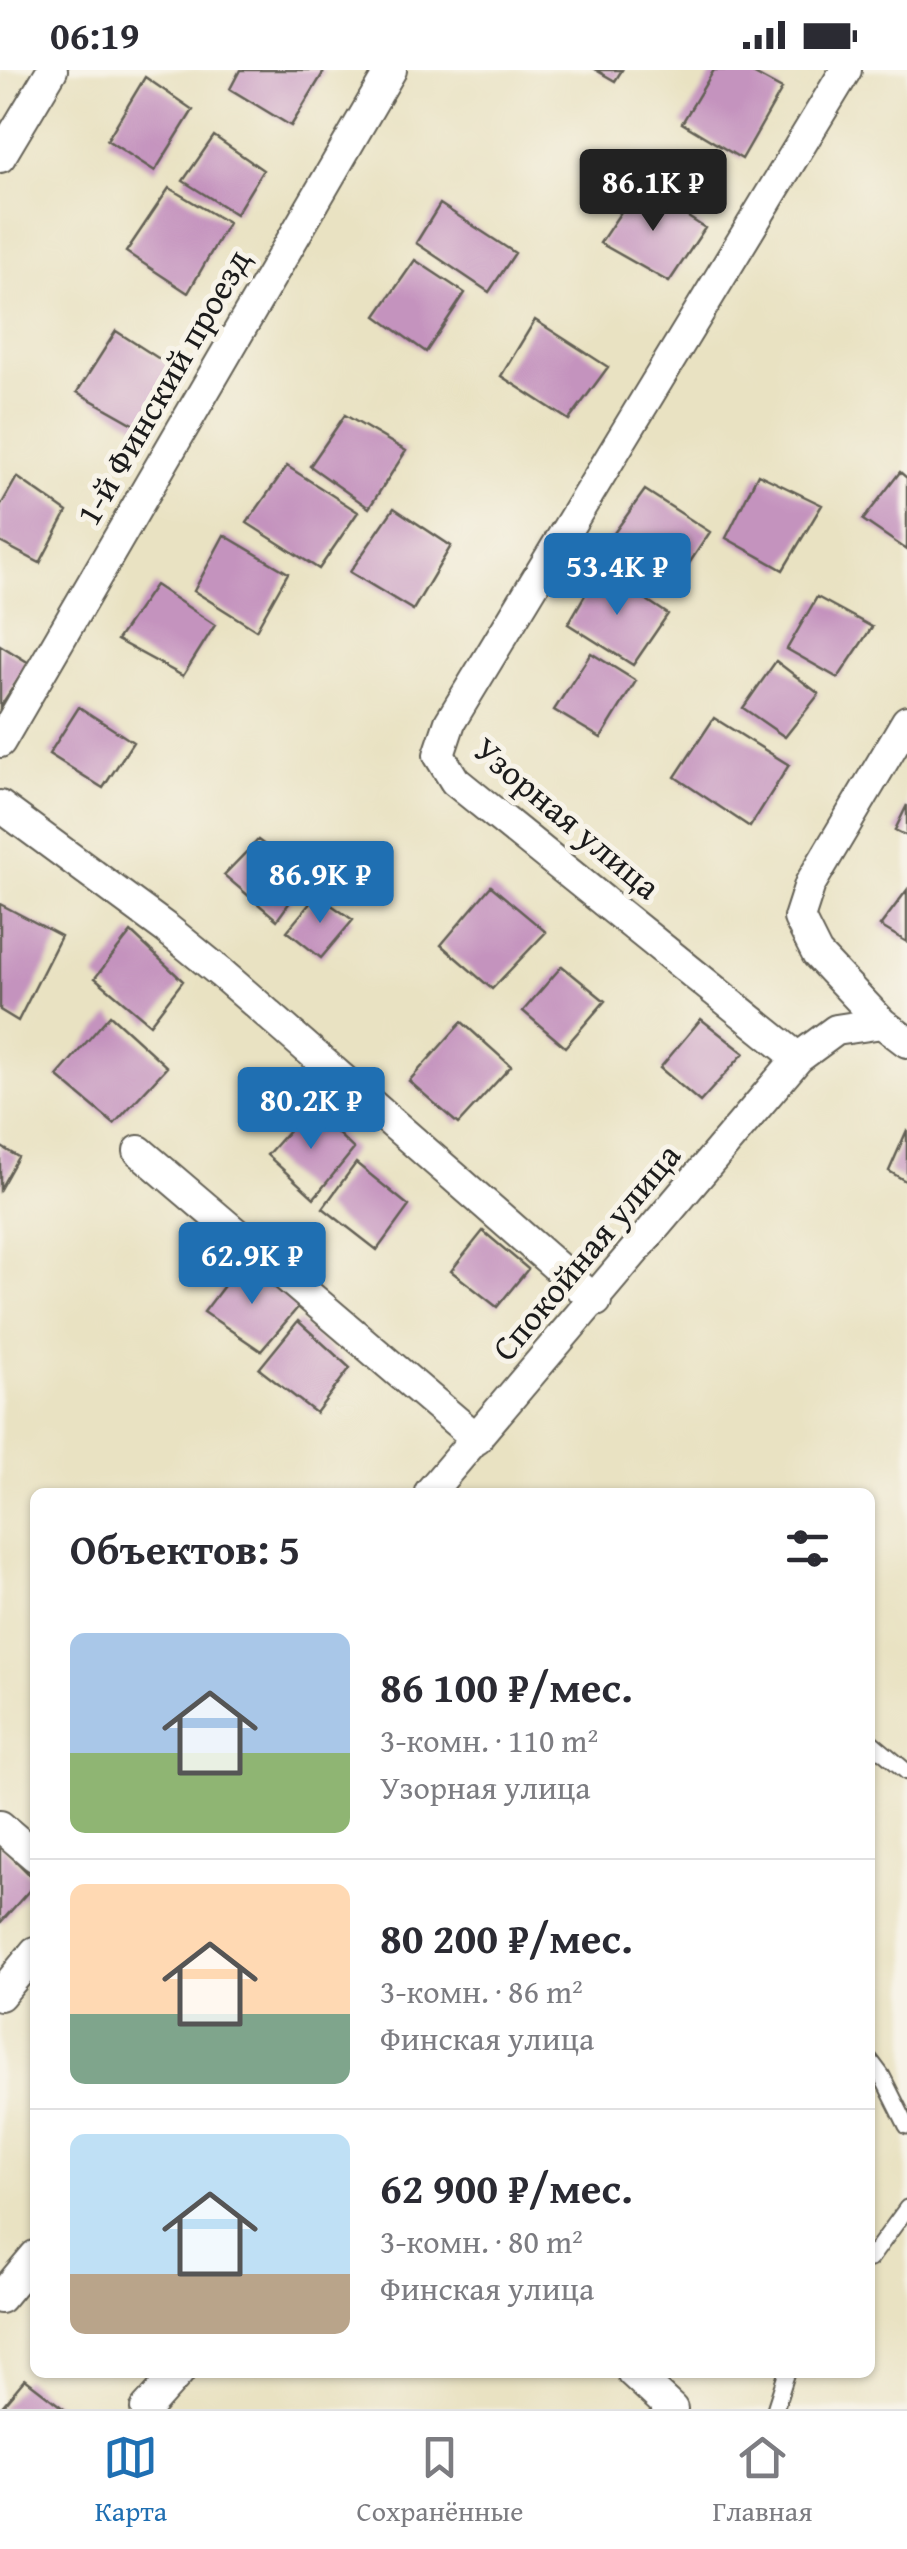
<!DOCTYPE html>
<html lang="ru">
<head>
<meta charset="utf-8">
<style>
	body { margin:0; font-family:"Gentium Book Plus",serif; background:#f2f2f3; color:#2b2b33; height:100vh; display:flex; flex-direction:column; font-size:38px; white-space:nowrap }
	* { box-sizing:border-box; margin:0 }
	p { font-size:32px; color:#7c7c81 }
	.icon { flex:none; width:55px; height:55px; fill:none; stroke:currentColor; stroke-width:2; stroke-linecap:round; stroke-linejoin:round }
	.map { position:relative; flex:1; overflow:hidden }
	.details { position:absolute; left:30px; top:1418px; width:845px; height:890px; display:flex; flex-direction:column; background:#fff; border-radius:15px; box-shadow:0 2px 8px #0004 }
	.details>* { flex:none }
	.price { position:absolute; translate:-50% -85px; padding:0 22px; border-radius:10px; background:#1f6fb2; color:#fff; font-size:32px; line-height:65px; filter:drop-shadow(0 2px 5px #0008) }
	.price::after { content:''; position:absolute; left:50%; top:60px; width:30px; height:22px; margin-left:-15px; background:inherit; clip-path:polygon(0 0,100% 0,50% 100%) }
	.price.active { background:#222; color:#fff }
	ul { padding:0; list-style:none }
	li { display:flex; align-items:center; gap:30px; height:250px; padding:0 40px }
	li+li { border-top:2px solid #e1e1e2 }
	li span { display:grid; place-items:center; flex:none; width:280px; height:200px; border-radius:15px; color:#555 }
	li>.icon { margin-inline-start:auto }
	span .icon { width:120px; height:120px; fill:#fffc; stroke-width:1 }
	li b { font-size:42px }
	h2 { display:flex; justify-content:space-between; align-items:center; height:120px; padding:0 40px; font-size:42px }
	.status { display:flex; justify-content:space-between; align-items:center; height:70px; padding:0 50px; background:#fff; direction:ltr }
	.status svg { height:28px; fill:currentColor }
	.menu { display:flex; justify-content:space-around; align-items:center; height:140px; border-top:2px solid #e1e1e2; background:#fff; font-size:28px; color:#7c7c81 }
	.menu a { display:grid; justify-items:center; gap:5px }
	.menu .active { color:#1f6fb2 }
	.map>svg:first-child { display:block }
</style>
</head>
<body>
<div class="status"><b>06:19</b><svg viewBox="0 0 49 12"><path d="M0 12V9h3v3zM5 12V6h3v6zM10 12V3h3v9zM15 12V0h3v12zM26 1h20v11H26zM47 4h2v5h-2z"/></svg></div>
<div class="map">
<svg width="907" height="2339" viewBox="0 0 907 2339">
	<rect width="100%" height="100%" fill="#f7f3e8"/>
	<filter id="ink" filterUnits="userSpaceOnUse"><feTurbulence type="fractalNoise" baseFrequency=".01" numOctaves="2"/><feDisplacementMap in="SourceGraphic" scale="20" xChannelSelector="R" yChannelSelector="G"/><feConvolveMatrix kernelMatrix="1 2 1 2 8 2 1 2 1" color-interpolation-filters="sRGB"/></filter>
	<filter id="wash" filterUnits="userSpaceOnUse"><feTurbulence type="fractalNoise" baseFrequency=".0048" numOctaves="4" result="noise"/><feDisplacementMap in="SourceGraphic" scale="40" xChannelSelector="R" yChannelSelector="G"/><feGaussianBlur stdDeviation="2.25" result="paint"/><feColorMatrix in="noise" values="0 0 0 0 0 0 0 0 0 0 0 0 0 0 0 0 0 1.4 0 .05"/><feComposite in="paint" operator="in"/></filter>
	<g filter="url(#wash)">
		<rect width="100%" height="100%" fill="#e9e2c2"/>
		<g id="blocks">
			<path fill="#c493be" d="M240,0H325L291,56L230,19Z
				M596,0H622L615,11Z
				M714,0H747L782,19L742,89L682,53Z
				M145,7L193,40L155,101L107,70Z
				M214,66L263,100L236,144L183,111Z
				M639,115L705,158L669,212L600,173Z
				M169,118L228,153L188,223L126,182Z
				M440,134L515,183L489,222L416,173Z
				M415,190L465,223L426,282L376,246Z
				M535,250L608,297L569,350L501,306Z
				M116,261L183,304L146,361L77,322Z
				M345,345L406,381L369,438L310,396Z
				M287,396L358,442L319,499L247,453Z
				M900,402L907,408V480L863,450Z
				M758,404L822,435L783,500L726,468Z
				M17,407L67,442L40,493L0,472V437Z
				M645,420L710,462L666,528L599,484Z
				M394,438L451,476L413,540L350,502Z
				M224,465L288,503L256,560L194,521Z
				M600,499L668,544L633,595L568,554Z
				M155,515L215,555L183,606L117,570Z
				M817,527L872,557L838,608L787,579Z
				M0,575L29,593L0,637Z
				M591,583L636,611L601,668L554,640Z
				M776,591L819,624L785,667L743,638Z
				M79,637L133,672L103,718L49,684Z
				M714,648L789,695L750,757L675,707Z
				M907,735V766L895,760Z
				M258,770L308,807L277,850L224,805Z
				M491,816L546,862L492,919L441,875Z
				M907,820V872L880,856Z
				M317,825L353,850L321,888L287,861Z
				M0,834L61,866L18,951L0,940Z
				M131,862L183,911L150,954L95,908Z
				M562,896L605,931L565,977L523,941Z
				M110,945L167,997L114,1054L57,1006Z
				M701,949L744,983L700,1032L660,998Z
				M462,952L511,996L458,1054L409,1011Z
				M310,1037L354,1079L314,1128L267,1085Z
				M907,1060V1112L889,1101Z
				M0,1076L18,1087L0,1119Z
				M356,1093L409,1136L377,1180L323,1138Z
				M483,1161L528,1199L497,1237L451,1201Z
				M242,1192L300,1235L261,1281L204,1242Z
				M298,1251L350,1298L316,1343L259,1299Z
				M0,1775L35,1810V1814L0,1853Z
				M25,2309L64,2339H0Z"/>
		</g>
	</g>
	<g filter="url(#ink)">
		<use href="#blocks" fill-opacity="0" stroke="#646156" stroke-width="2.5"/>
		<g fill="none" stroke-linecap="round" stroke-linejoin="round">
			<defs>
				<path id="service" d="M870,1671L907,1702
					M870,1990L882,2006L907,2056
					M870,2189L907,2138
					M775,2339L787,2302"/>
				<path id="minor" d="M846,0L450,652L439,685L455,711L798,988L836,960L882,953L907,972
					M0,87L52,0
					M0,672L391,0
					M0,736L167,859L221,903L596,1231
					M882,953L817,884L799,848L810,814L907,651
					M139,1081L477,1369
					M430,1422L798,988
					M0,1756L35,1786
					M0,1925L35,1882
					M0,2228L35,2186
					M632,2302L672,2339
					M146,2339L179,2302"/>
			</defs>
			<use href="#service" stroke="#646156" stroke-width="19"/>
			<use href="#minor" stroke="#646156" stroke-width="34"/>
			<use href="#service" stroke="#fff" stroke-width="15"/>
			<use href="#minor" stroke="#fff" stroke-width="30"/>
		</g>
	</g>
	<g text-anchor="middle" stroke-width="10" stroke-linejoin="round" paint-order="stroke">
		<g font-size="35" fill="#1c1c1c" stroke="#f7f3e8">
			<text transform="translate(163 317) rotate(-60)" y="12">1-й Финский проезд</text>
			<text transform="translate(567 748) rotate(40)" y="12">Узорная улица</text>
			<text transform="translate(586 1182) rotate(-50)" y="12">Спокойная улица</text>
		</g>
	</g>
</svg>
<b class="price active" style="left:653px;top:164px">86.1K ₽</b>
<b class="price" style="left:617px;top:548px">53.4K ₽</b>
<b class="price" style="left:320px;top:856px">86.9K ₽</b>
<b class="price" style="left:311px;top:1082px">80.2K ₽</b>
<b class="price" style="left:252px;top:1237px">62.9K ₽</b>
<section class="details">
<h2>Объектов: 5<svg class="icon" aria-label="filters" viewBox="0 0 24 24"><path d="M4 7h16M4 17h16"/><circle cx="9" cy="7" r="2"/><circle cx="15" cy="17" r="2"/></svg></h2>
<ul>
<li><span style="background:linear-gradient(#a9c7e8 60%,#8fb573 0)"><svg class="icon" aria-label="home" viewBox="0 0 24 24"><path d="M3 11l9-7 9 7M6 9v11h12V9"/></svg></span><div><b>86 100 ₽/мес.</b><p>3-комн. · 110 m²</p><p>Узорная улица</p></div></li>
<li><span style="background:linear-gradient(#ffd9b3 65%,#7fa58c 0)"><svg class="icon" aria-label="home" viewBox="0 0 24 24"><path d="M3 11l9-7 9 7M6 9v11h12V9"/></svg></span><div><b>80 200 ₽/мес.</b><p>3-комн. · 86 m²</p><p>Финская улица</p></div></li>
<li><span style="background:linear-gradient(#bfe0f5 70%,#b9a48a 0)"><svg class="icon" aria-label="home" viewBox="0 0 24 24"><path d="M3 11l9-7 9 7M6 9v11h12V9"/></svg></span><div><b>62 900 ₽/мес.</b><p>3-комн. · 80 m²</p><p>Финская улица</p></div></li>
</ul>
</section>
</div>
<nav class="menu">
<a class="active"><svg class="icon" aria-label="map" viewBox="0 0 24 24"><path d="M3 6l6-2 6 2 6-2v14l-6 2-6-2-6 2zM9 4v14M15 6v14"/></svg>Карта</a>
<a><svg class="icon" aria-label="saved" viewBox="0 0 24 24"><path d="M7 4h10v16l-5-4-5 4z"/></svg>Сохранённые</a>
<a><svg class="icon" aria-label="home" viewBox="0 0 24 24"><path d="M3 11l9-7 9 7M6 9v11h12V9"/></svg>Главная</a>
</nav>
</body>
</html>
